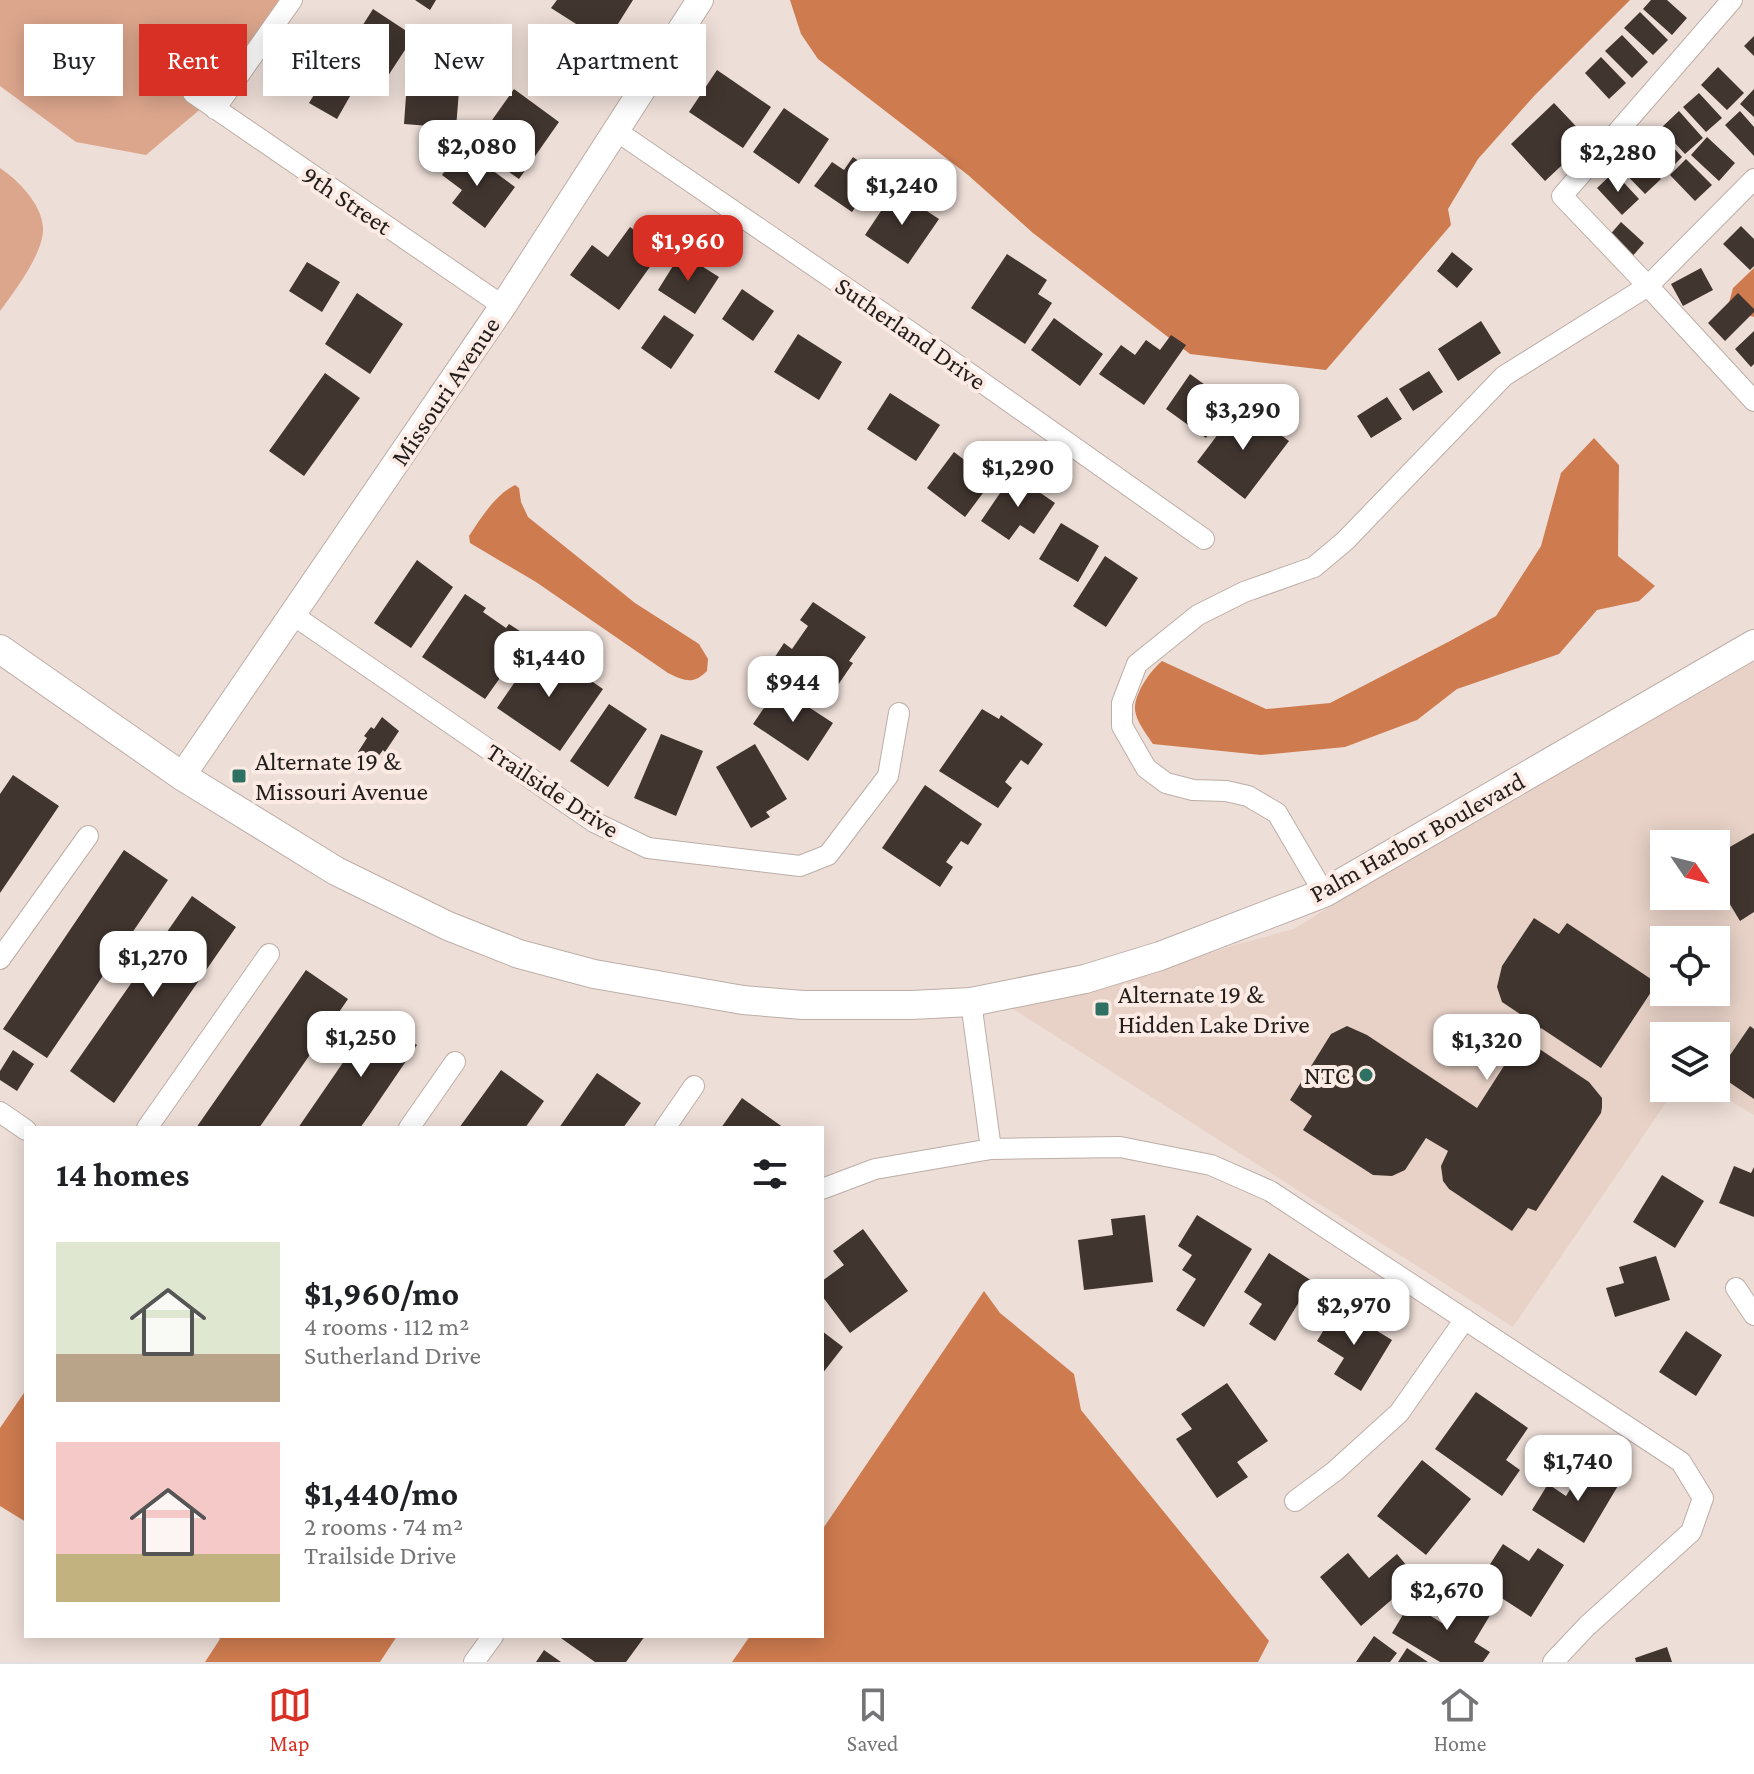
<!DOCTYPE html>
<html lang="en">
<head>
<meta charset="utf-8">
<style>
	body { margin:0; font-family:"Crimson Pro",serif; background:#f6f6f6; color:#202124; height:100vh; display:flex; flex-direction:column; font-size:30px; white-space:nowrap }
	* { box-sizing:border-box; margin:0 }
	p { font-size:26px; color:#757577 }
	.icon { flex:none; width:44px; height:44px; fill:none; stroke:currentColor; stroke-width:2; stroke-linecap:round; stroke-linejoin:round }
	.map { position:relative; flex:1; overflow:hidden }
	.side { position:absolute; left:24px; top:1126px; width:800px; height:512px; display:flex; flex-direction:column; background:#fff; border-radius:0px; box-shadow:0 4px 20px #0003 }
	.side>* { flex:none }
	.banner { position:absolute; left:24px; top:24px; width:800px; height:72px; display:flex; gap:16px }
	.needle { width:52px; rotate:125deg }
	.controls { position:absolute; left:1650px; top:830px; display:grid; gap:16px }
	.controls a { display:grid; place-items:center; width:80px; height:80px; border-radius:0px; background:#fff; box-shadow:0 4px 20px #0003; font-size:40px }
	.price { position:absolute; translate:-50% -68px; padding:0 18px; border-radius:16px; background:#fff; color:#222; font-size:26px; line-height:52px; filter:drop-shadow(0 2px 4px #0008) }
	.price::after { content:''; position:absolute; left:50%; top:48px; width:24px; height:18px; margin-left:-12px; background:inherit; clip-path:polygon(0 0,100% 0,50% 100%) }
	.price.on { background:#d93025; color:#fff }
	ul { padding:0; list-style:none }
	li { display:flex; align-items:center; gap:24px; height:200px; padding:0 32px }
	li span { display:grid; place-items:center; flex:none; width:224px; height:160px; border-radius:0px; color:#555 }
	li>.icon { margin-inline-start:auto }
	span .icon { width:96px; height:96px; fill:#fffc; stroke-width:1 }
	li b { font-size:34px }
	h2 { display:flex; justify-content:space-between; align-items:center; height:96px; padding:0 32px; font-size:34px }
	.tag { padding:0 28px; border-radius:0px; background:#fff; box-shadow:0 4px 20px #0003; font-size:28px; line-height:72px }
	.tag.on { background:#d93025; color:#fff }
	.dock { display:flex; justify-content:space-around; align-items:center; height:112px; border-top:2px solid #e0e0e0; background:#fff; font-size:22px; color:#757577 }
	.dock a { display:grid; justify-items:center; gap:4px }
	.dock .on { color:#d93025 }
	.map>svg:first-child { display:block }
</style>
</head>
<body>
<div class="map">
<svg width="1754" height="1662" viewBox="0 0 1754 1662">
	<rect width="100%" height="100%" fill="#edded7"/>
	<path fill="#e8d2c7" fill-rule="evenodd" d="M1754,659V1115L1709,1088H1716V1036H1664V1088H1676L1513,1327L1010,1007L1100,989L1235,945L1294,929L1401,863ZM1664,844H1716V896H1664ZM1664,940H1716V992H1664Z"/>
	<path fill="#dca68c" d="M0,0H279L210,101L146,155L76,142L0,86Z
		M0,168C18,180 42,204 43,228C44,253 14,292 0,311Z"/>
	<path fill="#ce7b4f" d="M790,0H1630L1535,95L1478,159L1448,209L1451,225L1326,370L1190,354L1033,233L968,175L818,59L801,34Z
		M1754,268V317L1727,310L1733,288Z
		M1594,438L1619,465L1618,556L1655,586L1639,601L1597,610L1559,654L1457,689L1417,720L1345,747L1261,755L1153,744C1147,735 1136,721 1135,710C1134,694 1150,671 1162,661L1266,709L1330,703L1450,641L1496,616L1541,546L1561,473Z
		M515,485L519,488L521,502L528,517L635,603L699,644L708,659L707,671C693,685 685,681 668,673L536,582L470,543L469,536C481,518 495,495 515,485Z
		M984,1291L1000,1313L1074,1374L1081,1410L1269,1641L1258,1662H732L750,1636H822V1530Z
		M26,1390V1522L0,1506V1428Z
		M216,1636H397L380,1662H205L220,1639Z"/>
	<path fill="#41352f" d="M415,0H436L430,10Z
		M557,0H633L606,43L551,8Z
		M1651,0H1667L1687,18L1672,35L1643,9Z
		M373,9L414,36L386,79L345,53Z
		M1640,12L1668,40L1653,55L1624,28Z
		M1622,35L1648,62L1632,78L1605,51Z
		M1754,36V56L1744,46Z
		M1601,57L1626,83L1609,99L1585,73Z
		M1718,67L1744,93L1727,110L1701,85Z
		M408,68L443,70L441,89L459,91L456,128L404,124Z
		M717,70L771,107L743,148L689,112Z
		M326,75L353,91L337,119L309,103Z
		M514,89L559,122L519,179L473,147Z
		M1754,89V117L1740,104Z
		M1699,93L1722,118L1706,132L1683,107Z
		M1554,103L1589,140L1545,181L1511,144Z
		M784,108L829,139L799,184L753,152Z
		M1679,111L1703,138L1685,154L1661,128Z
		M1740,111L1754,127V156L1725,125Z
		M1657,130L1682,157L1666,173L1641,146Z
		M1707,137L1735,163L1719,181L1691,155Z
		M462,148L515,187L485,228L452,203L462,190L442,175Z
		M1633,150L1661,179L1645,194L1617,165Z
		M853,157L878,175L852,212L814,186L832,162L844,170Z
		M1686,159L1712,185L1695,201L1670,175Z
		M1614,172L1639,199L1622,215L1597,188Z
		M895,190L939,219L908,264L865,235Z
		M1621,222L1644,243L1630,259L1607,238Z
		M1741,226L1754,239V266L1750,270L1723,244Z
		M630,227L662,250L619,310L570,275L592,245L608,257Z
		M1452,252L1473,269L1457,288L1437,271Z
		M681,253L719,277L695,314L658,290Z
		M1007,254L1047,280L1038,294L1052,303L1025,344L971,308Z
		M307,262L340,282L322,312L289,291Z
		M1701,268L1713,290L1683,306L1671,284Z
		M742,289L774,311L753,341L722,319Z
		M357,293L403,324L370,374L325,344Z
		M1738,293L1754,309V312L1725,341L1708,323Z
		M664,315L694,335L671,369L641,348Z
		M1054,318L1103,354L1080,386L1031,350Z
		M1481,321L1501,353L1458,381L1438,349Z
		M1754,331V364L1751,367L1735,349Z
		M798,334L842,362L819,400L774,372Z
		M1171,335L1186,345L1144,405L1099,374L1121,345L1135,355L1146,340L1160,350Z
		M1429,371L1443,392L1413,411L1399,389Z
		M325,373L360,398L304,476L269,451Z
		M1190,374L1230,403L1206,438L1166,409Z
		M890,393L940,425L916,461L867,429Z
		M1387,397L1402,419L1371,438L1357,416Z
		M1240,405L1289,441L1245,499L1197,462Z
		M954,452L992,481L965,517L927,488Z
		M1013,474L1055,503L1034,534L1020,525L1009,540L981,521Z
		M1061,523L1099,546L1078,582L1039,559Z
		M1105,556L1138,578L1106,627L1073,606Z
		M417,560L453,587L411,648L374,623Z
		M465,594L486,608L483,612L506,628L509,624L529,637L485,699L422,657Z
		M813,602L866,637L849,661L853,663L827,701L771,663L784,643L792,649L808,626L800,620Z
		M540,645L559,660L557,664L579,678L581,674L603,689L560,751L497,708Z
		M778,687L833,723L808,761L753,724Z
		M609,704L647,729L608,787L570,761Z
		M982,709L999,719L1001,715L1043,744L1028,765L1021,760L1005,782L1012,788L998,808L939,771Z
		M382,717L399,731L385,752L383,750L374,762L358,752L367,738L364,736L371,727L374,729Z
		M661,734L703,751L676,816L634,798Z
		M755,744L787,799L766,812L770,817L751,828L716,767Z
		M13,775L59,806L0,893V794Z
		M925,785L982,824L968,845L961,841L946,862L953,867L940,887L882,848Z
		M1754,833V912L1740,921L1716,881V855Z
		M124,850L168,880L47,1058L3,1029Z
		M192,896L236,927L114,1103L70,1071Z
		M1534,918L1559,934L1567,923L1657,983L1601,1068L1541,1028L1532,1044L1589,1082L1602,1098V1107L1601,1113L1536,1211L1528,1208L1512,1231L1449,1189L1443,1181L1441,1166L1448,1151L1426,1138L1405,1170L1392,1176L1373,1175L1303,1130L1312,1116L1290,1100L1331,1034L1347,1026L1367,1035L1477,1108L1532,1022L1502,1002L1497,987L1502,966Z
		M306,970L348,999L309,1056L259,1128H196Z
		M375,1016L417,1045L370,1114L360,1128H298Z
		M1750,1026L1754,1029V1099L1717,1074Z
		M13,1050L34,1064L17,1091L0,1080V1071Z
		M501,1070L544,1101L525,1128H459Z
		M597,1073L641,1103L623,1128H559Z
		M742,1098L784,1128H721Z
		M1734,1166L1751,1173L1754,1167V1217L1719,1203Z
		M1662,1175L1704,1201L1675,1248L1633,1222Z
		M1145,1215L1153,1282L1084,1290L1078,1240L1113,1235L1111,1219Z
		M1197,1215L1252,1249L1204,1327L1176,1310L1196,1279L1182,1270L1192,1255L1178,1246Z
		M863,1229L908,1291L850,1333L822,1296V1281L844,1265L833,1251Z
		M1269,1253L1312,1281L1275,1341L1249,1324L1262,1304L1244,1292Z
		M1656,1256L1670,1300L1615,1317L1606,1288L1624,1283L1619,1267Z
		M1338,1307L1392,1340L1361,1391L1334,1374L1344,1358L1317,1341Z
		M822,1331L843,1347L822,1374Z
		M1686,1331L1722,1355L1696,1396L1659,1372Z
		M1227,1383L1268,1441L1237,1462L1248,1477L1217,1498L1176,1439L1192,1429L1181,1414Z
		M1476,1392L1528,1428L1506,1460L1520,1470L1502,1496L1435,1449Z
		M1422,1460L1471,1499L1426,1555L1377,1516Z
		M1586,1464L1619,1484L1584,1543L1532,1510L1548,1484L1566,1496Z
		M1503,1544L1529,1561L1538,1548L1564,1565L1531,1617L1478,1583Z
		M1348,1553L1369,1578L1397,1554L1417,1578L1361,1626L1320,1577Z
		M1460,1593L1492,1612L1474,1642L1490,1652L1483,1662H1440L1392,1633L1410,1603L1442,1623Z
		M558,1636H645L626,1662H595Z
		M1374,1636L1397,1653L1390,1662H1356Z
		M1667,1647L1672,1662H1636L1635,1658Z
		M1407,1648L1428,1662H1398Z
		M544,1650L561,1662H536Z"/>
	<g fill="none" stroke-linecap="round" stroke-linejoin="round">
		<defs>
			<path id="minor" d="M1732,0L1562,196L1648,286L1754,179
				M193,93L503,306
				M215,109L292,0
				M615,130L915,335L1204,539
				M293,615L594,822L648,848L800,866L828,855L888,776L899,713
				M1324,893L1277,813L1248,796L1226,791L1193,790L1166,783L1146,768L1122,726V703L1137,664L1198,615L1244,592L1314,567L1345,541L1504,376L1648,286L1754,401
				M0,959L88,836
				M971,1002L991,1149
				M0,1112L26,1130
				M147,1128L269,954
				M409,1128L455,1062
				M665,1128L694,1086
				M822,1189L875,1169L991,1149L1120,1147L1211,1165L1270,1191L1681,1462L1703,1498L1691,1532L1587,1626L1553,1662
				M1736,1288L1754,1315
				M1295,1501L1335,1471L1399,1413L1465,1319
				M474,1662L493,1636"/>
			<path id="tertiary" d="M182,776L503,306L700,0"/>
			<path id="secondary" d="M0,649L182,776L336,871L448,926L519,954L594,974L743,1000L803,1005H911L971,1002L1085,979L1160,956L1324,893L1754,644"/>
		</defs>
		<use href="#minor" stroke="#bdaea7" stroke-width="22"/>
		<use href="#tertiary" stroke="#bdaea7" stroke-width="28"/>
		<use href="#secondary" stroke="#bdaea7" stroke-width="30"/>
		<use href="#minor" stroke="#fff" stroke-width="20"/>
		<use href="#tertiary" stroke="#fff" stroke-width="26"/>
		<use href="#secondary" stroke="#fff" stroke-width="28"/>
	</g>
	<g fill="#2e7061" stroke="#fbebe4" stroke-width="3">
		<rect x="231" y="768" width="16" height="16" rx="4"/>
		<rect x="1094" y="1001" width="16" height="16" rx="4"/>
		<circle cx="1366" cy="1075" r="8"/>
	</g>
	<g text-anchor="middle" stroke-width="8" stroke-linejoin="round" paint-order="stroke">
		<g font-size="26" fill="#231e1b" stroke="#fbebe4">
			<text transform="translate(347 200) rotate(34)" y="9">9th Street</text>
			<text transform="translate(911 333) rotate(35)" y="9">Sutherland Drive</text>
			<text transform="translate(445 391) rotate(-56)" y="9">Missouri Avenue</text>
			<text transform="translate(553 790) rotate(33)" y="9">Trailside Drive</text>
			<text transform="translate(1417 837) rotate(-29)" y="9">Palm Harbor Boulevard</text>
		</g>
		<g font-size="26" fill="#231e1b" stroke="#fbebe4" text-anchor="start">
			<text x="255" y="770">Alternate 19 &amp;<tspan x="255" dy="30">Missouri Avenue</tspan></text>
			<text x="1118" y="1003">Alternate 19 &amp;<tspan x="1118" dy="30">Hidden Lake Drive</tspan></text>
			<text x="1350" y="1084" text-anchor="end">NTC</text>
		</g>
	</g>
</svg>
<div class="controls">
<a><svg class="needle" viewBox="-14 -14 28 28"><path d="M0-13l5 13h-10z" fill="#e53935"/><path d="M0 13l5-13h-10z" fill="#757577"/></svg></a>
<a><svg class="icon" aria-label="locate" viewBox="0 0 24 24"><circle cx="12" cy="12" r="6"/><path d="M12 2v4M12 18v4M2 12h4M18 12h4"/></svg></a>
<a><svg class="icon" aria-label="layers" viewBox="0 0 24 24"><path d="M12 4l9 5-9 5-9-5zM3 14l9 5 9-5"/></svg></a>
</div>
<b class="price" style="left:477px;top:188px">$2,080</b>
<b class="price" style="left:1618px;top:194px">$2,280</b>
<b class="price" style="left:902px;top:227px">$1,240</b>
<b class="price on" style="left:688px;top:283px">$1,960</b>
<b class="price" style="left:1243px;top:452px">$3,290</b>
<b class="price" style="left:1018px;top:509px">$1,290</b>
<b class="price" style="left:549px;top:699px">$1,440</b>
<b class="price" style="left:793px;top:724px">$944</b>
<b class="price" style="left:153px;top:999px">$1,270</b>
<b class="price" style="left:361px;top:1079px">$1,250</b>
<b class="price" style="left:1487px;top:1082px">$1,320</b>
<b class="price" style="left:1354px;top:1347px">$2,970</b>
<b class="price" style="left:1578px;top:1503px">$1,740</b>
<b class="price" style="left:1447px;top:1632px">$2,670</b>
<div class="banner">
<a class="tag">Buy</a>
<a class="tag on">Rent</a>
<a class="tag">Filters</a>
<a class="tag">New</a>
<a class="tag">Apartment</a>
</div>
<section class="side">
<h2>14 homes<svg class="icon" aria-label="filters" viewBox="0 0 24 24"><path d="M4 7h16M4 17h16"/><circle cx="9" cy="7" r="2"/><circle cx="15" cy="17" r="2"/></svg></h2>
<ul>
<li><span style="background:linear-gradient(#dfe7d0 70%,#b9a48a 0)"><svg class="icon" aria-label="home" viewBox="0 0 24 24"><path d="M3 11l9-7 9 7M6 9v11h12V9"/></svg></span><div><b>$1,960/mo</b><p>4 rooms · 112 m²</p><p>Sutherland Drive</p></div></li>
<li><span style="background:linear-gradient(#f6c9c9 70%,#c2b280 0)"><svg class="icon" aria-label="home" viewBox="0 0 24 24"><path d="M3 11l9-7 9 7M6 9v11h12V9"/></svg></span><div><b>$1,440/mo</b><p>2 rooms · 74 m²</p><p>Trailside Drive</p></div></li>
</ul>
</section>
</div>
<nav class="dock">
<a class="on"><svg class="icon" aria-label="map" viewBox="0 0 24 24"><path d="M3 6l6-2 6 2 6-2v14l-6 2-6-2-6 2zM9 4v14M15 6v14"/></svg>Map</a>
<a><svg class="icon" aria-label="saved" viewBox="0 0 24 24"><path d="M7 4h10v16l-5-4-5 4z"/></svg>Saved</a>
<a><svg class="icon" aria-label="home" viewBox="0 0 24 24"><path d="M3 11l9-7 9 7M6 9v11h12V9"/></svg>Home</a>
</nav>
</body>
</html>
